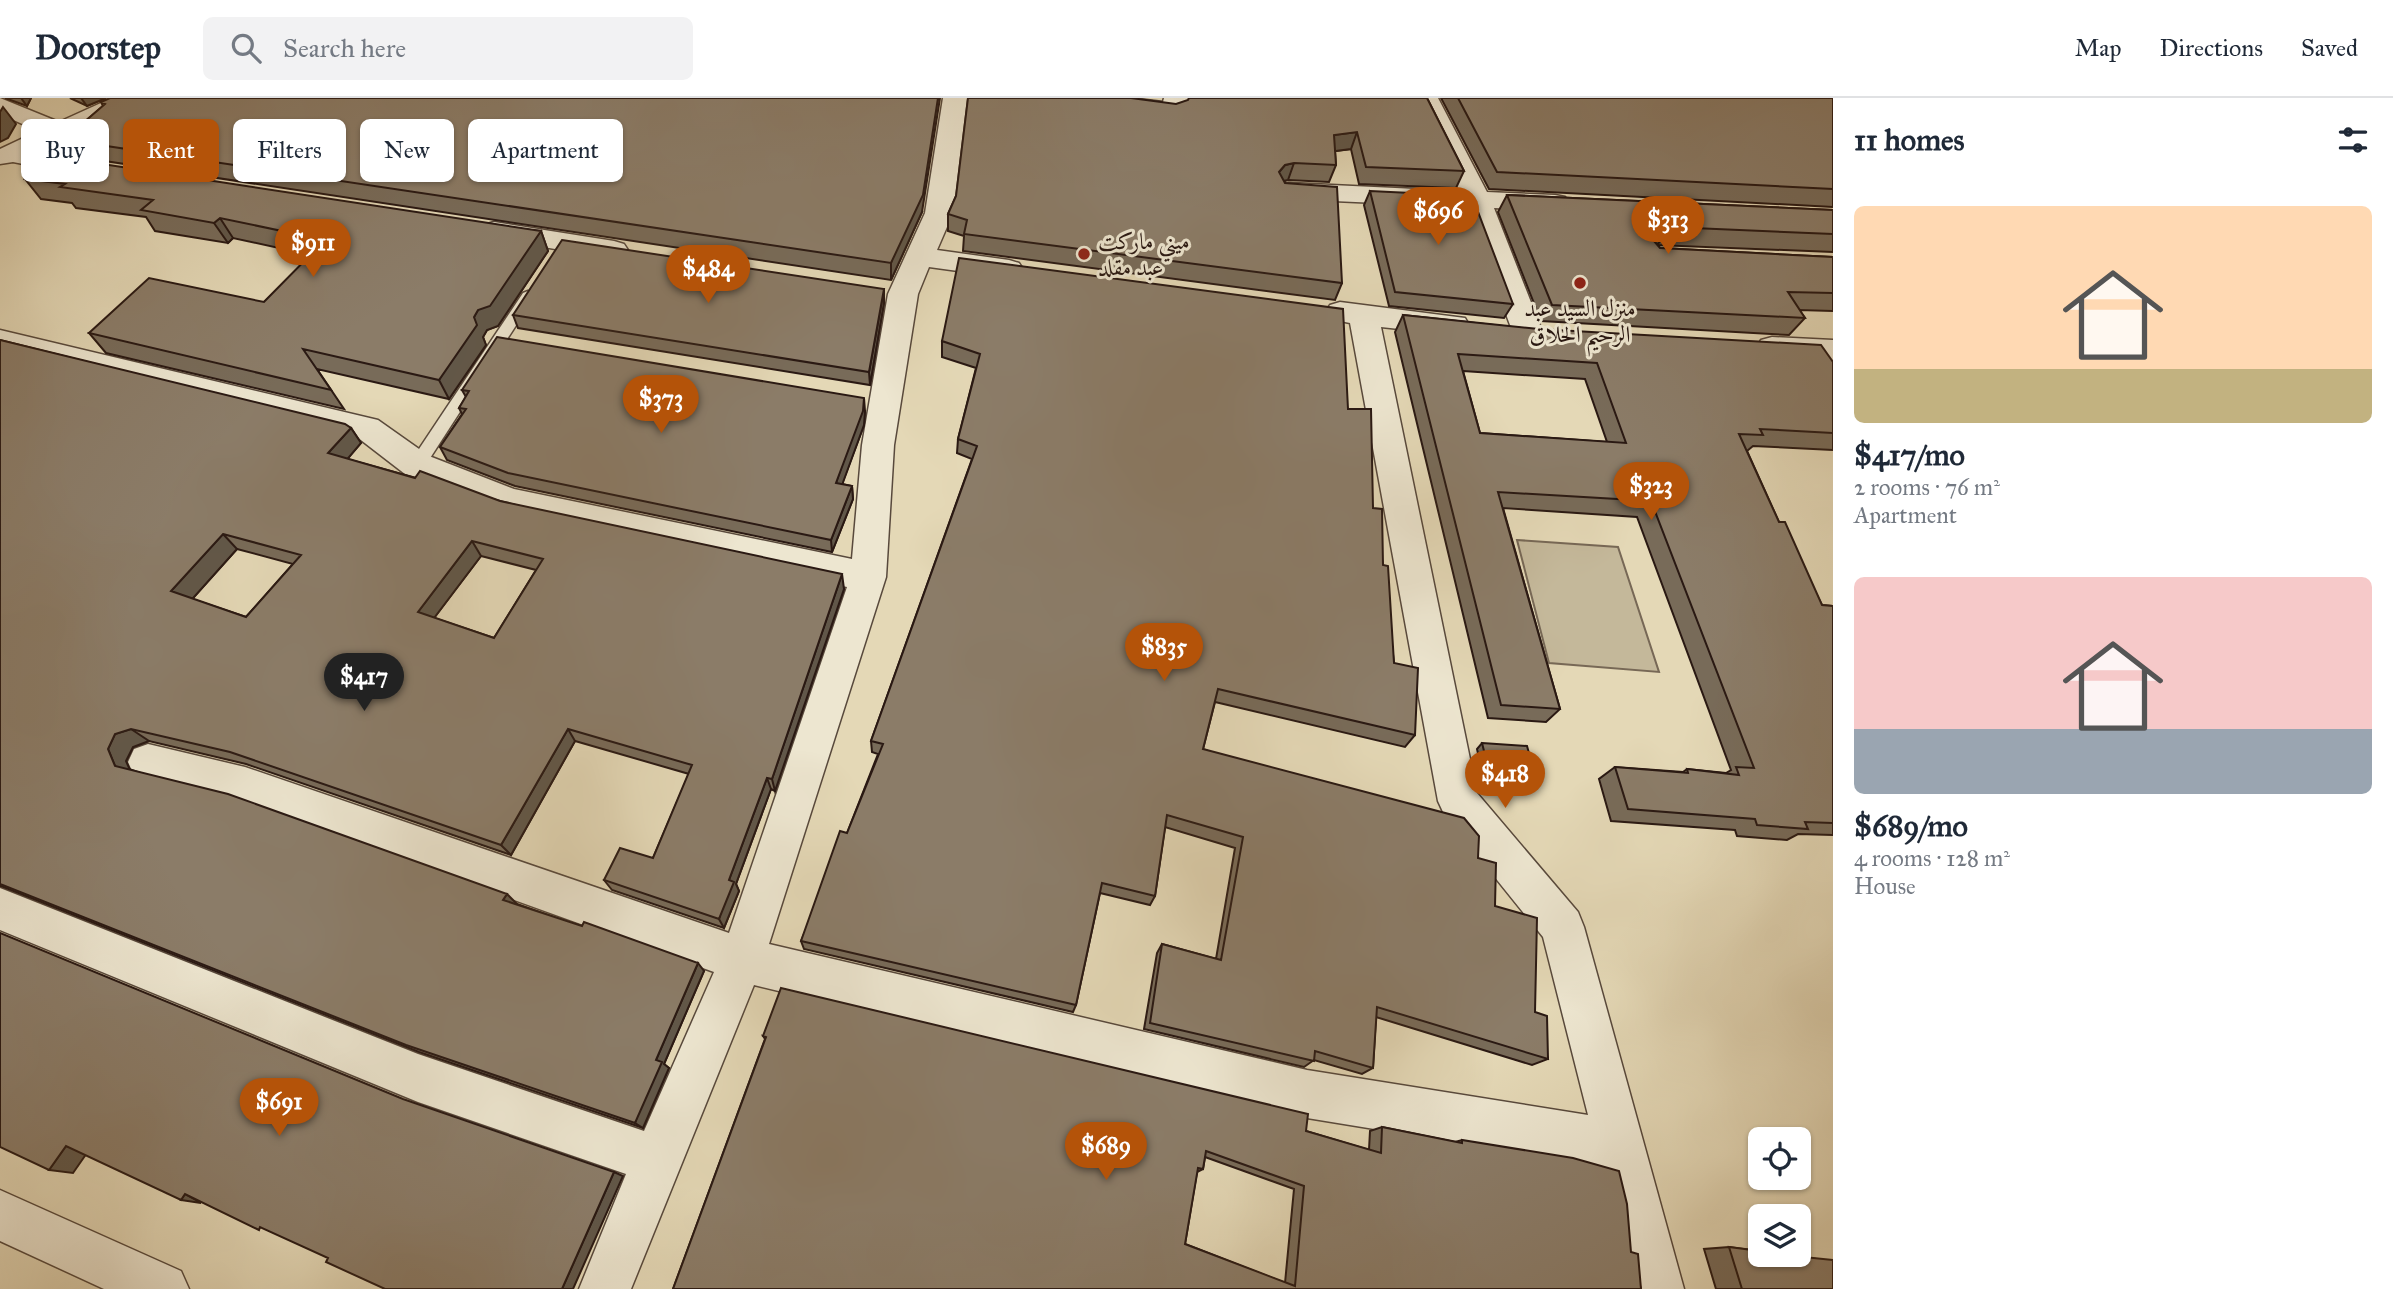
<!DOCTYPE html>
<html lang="en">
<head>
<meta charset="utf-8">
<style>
	body { margin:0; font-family:"IM FELL Great Primer",Amiri,serif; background:#f2f2f3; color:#1f2937; height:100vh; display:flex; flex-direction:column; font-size:26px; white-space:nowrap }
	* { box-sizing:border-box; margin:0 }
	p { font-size:23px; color:#747a83 }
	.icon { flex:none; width:38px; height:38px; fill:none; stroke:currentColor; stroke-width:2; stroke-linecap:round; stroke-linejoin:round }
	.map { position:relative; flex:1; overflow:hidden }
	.details { display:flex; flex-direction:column; background:#fff; width:560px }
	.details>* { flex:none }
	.hud { position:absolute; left:21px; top:21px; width:665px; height:63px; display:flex; gap:14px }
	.buttons { position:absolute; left:1748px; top:1029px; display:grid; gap:14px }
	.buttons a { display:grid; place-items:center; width:63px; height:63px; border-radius:10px; background:#fff; box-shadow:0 2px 5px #0004; font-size:35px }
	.price { position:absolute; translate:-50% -60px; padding:0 16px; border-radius:24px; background:#b45309; color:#fff; font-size:23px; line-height:46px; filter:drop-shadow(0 2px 4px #0008) }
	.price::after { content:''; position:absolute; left:50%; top:42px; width:21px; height:16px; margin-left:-10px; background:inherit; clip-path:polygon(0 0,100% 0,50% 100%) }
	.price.selected { background:#222; color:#fff }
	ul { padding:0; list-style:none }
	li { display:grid; align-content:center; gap:14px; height:371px; padding:0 21px }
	li span { display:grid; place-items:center; height:217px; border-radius:10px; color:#555 }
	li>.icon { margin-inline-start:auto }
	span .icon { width:126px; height:126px; fill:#fffc; stroke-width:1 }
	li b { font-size:30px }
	h2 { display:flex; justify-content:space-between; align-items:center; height:84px; padding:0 21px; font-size:30px }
	.tag { padding:0 24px; border-radius:10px; background:#fff; box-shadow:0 2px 5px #0004; font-size:24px; line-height:63px }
	.tag.selected { background:#b45309; color:#fff }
	header { display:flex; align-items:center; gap:42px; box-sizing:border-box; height:98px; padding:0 35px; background:#fff; border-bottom:2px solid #e0e1e3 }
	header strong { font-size:33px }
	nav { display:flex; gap:38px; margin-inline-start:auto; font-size:24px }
	.search { width:490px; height:63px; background:#f2f2f3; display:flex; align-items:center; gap:18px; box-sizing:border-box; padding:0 24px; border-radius:10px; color:#747a83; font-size:26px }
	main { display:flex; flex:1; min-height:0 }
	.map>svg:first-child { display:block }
</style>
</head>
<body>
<header>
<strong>Doorstep</strong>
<div class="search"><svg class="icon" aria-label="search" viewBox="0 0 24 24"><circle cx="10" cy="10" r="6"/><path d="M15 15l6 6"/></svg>Search here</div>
<nav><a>Map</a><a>Directions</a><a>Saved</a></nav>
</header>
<main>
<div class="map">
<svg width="1833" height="1191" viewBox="0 0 1833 1191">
	<rect width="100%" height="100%" fill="#e4d8b6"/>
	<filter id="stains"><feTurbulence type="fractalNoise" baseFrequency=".00286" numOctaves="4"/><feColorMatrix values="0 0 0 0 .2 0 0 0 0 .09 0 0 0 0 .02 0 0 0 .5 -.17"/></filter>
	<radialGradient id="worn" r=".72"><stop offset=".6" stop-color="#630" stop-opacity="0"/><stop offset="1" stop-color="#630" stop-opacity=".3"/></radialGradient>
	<path fill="#c4b89a" stroke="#776856" stroke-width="2" d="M1517,442L1618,449L1659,574L1549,565Z"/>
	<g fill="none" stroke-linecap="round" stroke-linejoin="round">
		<defs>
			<path id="service" d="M528,193L535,198L423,371H411L409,367L411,363L523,195Z"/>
			<path id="minor" d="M0,0L59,24L112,0H144L141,5L37,53L104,66L108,72L104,78L95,80L13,64L0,66V51L38,33L0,16Z
				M943,0H967L953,115L937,152L1009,162L1019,165L1023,171L1019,177L1009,180L929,169L918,196L894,347L886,479L769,846L1307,972L1588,1017L1543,839L1444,716L1438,703L1350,225L1330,221L1325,214L1330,207L1340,204L1465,220L1469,227L1465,234L1454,237L1381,229L1477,695L1578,814L1584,829L1684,1191H1632L1601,1068L1307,1020L754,887L631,1191H579L626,1076L418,1004L0,832V790L418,956L644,1033L714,874L245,705L148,682L134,677L128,664L134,651L148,646L245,669L729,835L847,489L509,416L405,376L357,339L0,252V232L378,322L429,358L514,391L852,461L862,347L888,196L925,115Z
				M1058,0H1129L1163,4L1164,0H1188L1182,18L1173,20L1070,7L1061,5Z
				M1414,0H1438L1487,94L1555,97L1565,99L1569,105L1565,111L1555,113L1494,110L1543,235L1539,242L1528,245L1517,242L1513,235L1466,109L1289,101L1280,99L1276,93L1280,87L1289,85L1459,93Z
				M494,124L614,143L624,146L628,152L624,158L614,161L484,139L480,133L484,127Z
				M1772,239L1833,242V262L1761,256L1757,249L1761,242Z
				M0,1092L181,1173L189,1191H104L0,1143Z"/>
		</defs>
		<use href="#service" stroke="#58493c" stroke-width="3"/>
		<use href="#minor" stroke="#58493c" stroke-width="3"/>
		<use href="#service" fill="#ede6d0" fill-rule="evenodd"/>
		<use href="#minor" fill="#ede6d0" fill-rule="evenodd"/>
	</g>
	<path fill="#786b59" stroke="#2a1913" stroke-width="2" fill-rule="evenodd" d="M5,0H31L27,8Z
		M70,0H106L87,8Z
		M1427,0L1464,73L1456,90L1359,86L1351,51L1335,53L1336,67L1329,84L1288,82L1284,83L1342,185L1335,202L963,153L964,138L948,133V116L956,98L1176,6Z
		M1441,0H1833V109L1489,91Z
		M101,4L922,114L891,182L85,60L73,43L79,37L75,32L103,8Z
		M25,81L541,133L548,153L498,228L487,232L483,239L486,247L449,301L317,271L344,311L106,255L89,235L264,204L311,157L233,140L228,145L155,133L146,119L76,110L72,105L41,101Z
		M1370,93L1513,206L1504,220L1389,208L1364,107Z
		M1507,97L1833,112V154L1657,147L1660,150L1833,159V213L1799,212L1805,220L1789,237L1541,223L1498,114Z
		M884,191V205L870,287L518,230L513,217Z
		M1403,217L1833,264V352L1753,348L1747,353L1779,424L1822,507L1833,508V737L1798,736L1787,742L1737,738L1735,732L1611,723L1599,681L1615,669L1683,674L1687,671L1726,675L1731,672L1637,419L1503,410L1560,611L1546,624L1488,620L1395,234ZM1463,273L1585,281L1607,344L1480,335Z
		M0,242L351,330L361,345L347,361L500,403L844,491L775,693L771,691L736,786L739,793L724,830L612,792L604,782L653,760L689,676L575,643L511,757L246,666L149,643L133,649L126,663L129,671L517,806L704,873L664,966L669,970L643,1030L419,954L1,788H0ZM237,451L293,466L246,519L192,501ZM481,458L536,472L494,540L434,520Z
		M942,243L1348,311L1373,410L1383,467L1394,565L1415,637L1405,649L1215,604L1203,651L1478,760L1495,808L1535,914L1548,961L1532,967L1376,919L1373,970L1362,976L1314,962L1304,969L1144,931L1157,855L1162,846L1216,861L1235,750L1165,729L1155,798L1150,807L1100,795L1076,907L1073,914L804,851L801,843L847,735L878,656L872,654L871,643L972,361L957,355L958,341L976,270L942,259Z
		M462,292L865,313L864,327L842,386L852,388L853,401L832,454L515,388L447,362L440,349L462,316L459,310L466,299Z
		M1482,645L1537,685L1530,690L1485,686L1477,651Z
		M763,938L1306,1033L1369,1052L1370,1033L1382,1029L1455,1044L1462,1042L1631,1154L1641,1191H673L765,941ZM1205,1059L1294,1091L1285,1185L1185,1146L1197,1074L1203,1071Z
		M1729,1149L1816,1161L1833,1191H1716L1704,1151Z"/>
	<path fill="#615749" stroke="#2a1913" stroke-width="2" d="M21,0H31L27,8Z
		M81,0H106L87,8Z
		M938,0H940L922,114L891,182V165Z
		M3,9L16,26L8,40L0,44V14Z
		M1357,34L1351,51L1328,54L1334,37Z
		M1294,65L1288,82L1279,84V74L1285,67Z
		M220,120L233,140L228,145L214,125Z
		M1670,129L1658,146L1646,151L1658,134Z
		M541,133L548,153L498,228L487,232L483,239L486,247L449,301L439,282L478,212Z
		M884,191V205L870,287L869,274Z
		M864,300L865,313L864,327L838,398L836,385Z
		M351,330L361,345L339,371L328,355Z
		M852,388L853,401L832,454L831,442Z
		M223,436L237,451L186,508L171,493Z
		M472,443L481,458L428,528L418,514Z
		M842,476L844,491L775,693L772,681Z
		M131,631L149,643L133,649L126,663L133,679L115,668L108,651L115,636Z
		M568,631L575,643L511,757L501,747Z
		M767,680L771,691L736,786L739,793L724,830L719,821L729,782Z
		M507,796L517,806L514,812L503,802Z
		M698,865L704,873L664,966L669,970L643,1030L635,1025L656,962Z
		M66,1048L89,1052L73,1075L49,1072Z
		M614,1074L623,1078L573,1191H562Z
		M185,1096L201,1105L181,1102Z"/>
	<path fill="#8b7c68" stroke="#2a1913" stroke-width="2" fill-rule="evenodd" d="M110,0H938L923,97L891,165L73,43L84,33L75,32L105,6L101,4Z
		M968,0H1131L1176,6L1188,2L1189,0H1427L1464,73L1366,69L1357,34L1334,37L1336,67L1294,65L1285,67L1279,74L1285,85L1337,89L1342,185L964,136L967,122L948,116L956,98Z
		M1458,0H1833V91L1497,74Z
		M50,58L541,133L490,208L478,212L474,219L477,227L439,282L303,251L331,292L89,235L149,180L264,204L325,142L220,120L214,125L141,112L153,102L60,89L65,86L25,81Z
		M1370,93L1472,98L1513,206L1395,194Z
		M1507,97L1833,112V136L1670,129L1658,134L1654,143L1660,150L1833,159V195L1788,194L1805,220L1552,207Z
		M562,142L884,191L869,274L513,217Z
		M959,160L1343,211L1348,311H1371L1373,410L1382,411L1383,467L1388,468L1394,565L1418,570L1415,637L1218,591L1203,651L1464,720L1479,738L1478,760L1496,765L1495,808L1537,820L1535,914L1547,918L1548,961L1377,909L1373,970L1315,953L1314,963L1150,925L1162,846L1221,862L1243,739L1167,717L1155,798L1102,785L1076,907L801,843L840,733L847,735L883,646L871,643L977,348L958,341L980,256L942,243Z
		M1403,217L1539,231L1821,247L1833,264V335L1760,331L1763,337L1739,336L1779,424H1785L1822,507L1833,508V725L1805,724L1808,731L1757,727L1755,721L1628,711L1615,669L1688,675L1687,671L1739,677L1736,669L1754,670L1651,403L1498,394L1560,611L1501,607ZM1458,256L1597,265L1626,345L1480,335Z
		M497,239L864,300L863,313L836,385L852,388L831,442L508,375L440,349L466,311L459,310L469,293L462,292Z
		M0,242L345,326L351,330L328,355L415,380L420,373L500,403L842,476L772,681L767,680L729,782L734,784L719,821L604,782L620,750L653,760L692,667L568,631L501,747L230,654L131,631L115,636L108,651L115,668L228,696L507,796L503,802L582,828L584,824L698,865L656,962L662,964L635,1025L406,947L0,786ZM223,436L301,457L246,519L171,493ZM472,443L543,461L494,540L418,514Z
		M1482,645L1527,648L1537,685L1491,681Z
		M0,835L403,1001L614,1074L562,1191H385L326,1164L328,1160L260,1129L259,1132L185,1096L181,1102L66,1048L49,1072L0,1049Z
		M781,890L1308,1016L1306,1033L1381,1055L1382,1029L1462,1045V1042L1573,1060L1619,1073L1627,1106L1631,1154L1638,1156L1641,1191H673L766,939L763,938ZM1206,1053L1304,1088L1295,1188L1185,1146L1198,1070L1203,1071Z
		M1729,1149L1760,1153V1157H1784L1833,1162V1191H1742Z"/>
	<g fill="#8f2418" stroke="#ede6d0" stroke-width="2.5">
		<circle cx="1084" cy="156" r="7"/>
		<circle cx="1580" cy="185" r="7"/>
	</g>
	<g text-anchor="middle" stroke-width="6" stroke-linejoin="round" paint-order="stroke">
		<g font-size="23" fill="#2a1913" stroke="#ede6d0" text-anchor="start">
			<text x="1098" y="151">ميني ماركت<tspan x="1098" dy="26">عبد مقلد</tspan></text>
			<text x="1580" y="218" text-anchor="middle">منزل السيد عبد<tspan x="1580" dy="26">الرحيم الحلاق</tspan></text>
		</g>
	</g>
	<rect width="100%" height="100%" filter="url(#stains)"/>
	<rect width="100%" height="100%" fill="url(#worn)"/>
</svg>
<div class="buttons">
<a><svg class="icon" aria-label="locate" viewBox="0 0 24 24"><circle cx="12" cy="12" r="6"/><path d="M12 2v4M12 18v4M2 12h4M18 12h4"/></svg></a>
<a><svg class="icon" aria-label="layers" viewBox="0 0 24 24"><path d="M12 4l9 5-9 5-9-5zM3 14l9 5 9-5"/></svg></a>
</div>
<b class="price" style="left:1438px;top:149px">$696</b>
<b class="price" style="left:1668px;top:158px">$313</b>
<b class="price" style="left:313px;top:181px">$911</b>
<b class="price" style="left:708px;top:207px">$484</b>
<b class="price" style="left:661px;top:337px">$373</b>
<b class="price" style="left:1651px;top:424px">$323</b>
<b class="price" style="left:1164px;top:585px">$835</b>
<b class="price selected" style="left:364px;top:615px">$417</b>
<b class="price" style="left:1505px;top:712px">$418</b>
<b class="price" style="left:279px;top:1040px">$691</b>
<b class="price" style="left:1106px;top:1084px">$689</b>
<div class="hud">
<a class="tag">Buy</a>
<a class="tag selected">Rent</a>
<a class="tag">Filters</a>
<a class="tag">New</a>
<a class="tag">Apartment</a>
</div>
</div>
<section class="details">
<h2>11 homes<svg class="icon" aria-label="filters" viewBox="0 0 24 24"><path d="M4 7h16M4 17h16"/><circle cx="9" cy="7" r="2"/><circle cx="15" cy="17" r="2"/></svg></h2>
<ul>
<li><span style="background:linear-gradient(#ffd9b3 75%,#c2b280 0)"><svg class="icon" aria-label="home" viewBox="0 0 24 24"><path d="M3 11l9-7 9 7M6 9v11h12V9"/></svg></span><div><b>$417/mo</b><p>2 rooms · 76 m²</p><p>Apartment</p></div></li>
<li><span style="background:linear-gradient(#f6c9c9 70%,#9aa5b1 0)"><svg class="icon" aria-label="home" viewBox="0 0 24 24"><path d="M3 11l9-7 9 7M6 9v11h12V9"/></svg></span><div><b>$689/mo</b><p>4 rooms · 128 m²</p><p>House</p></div></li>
</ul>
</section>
</main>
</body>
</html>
